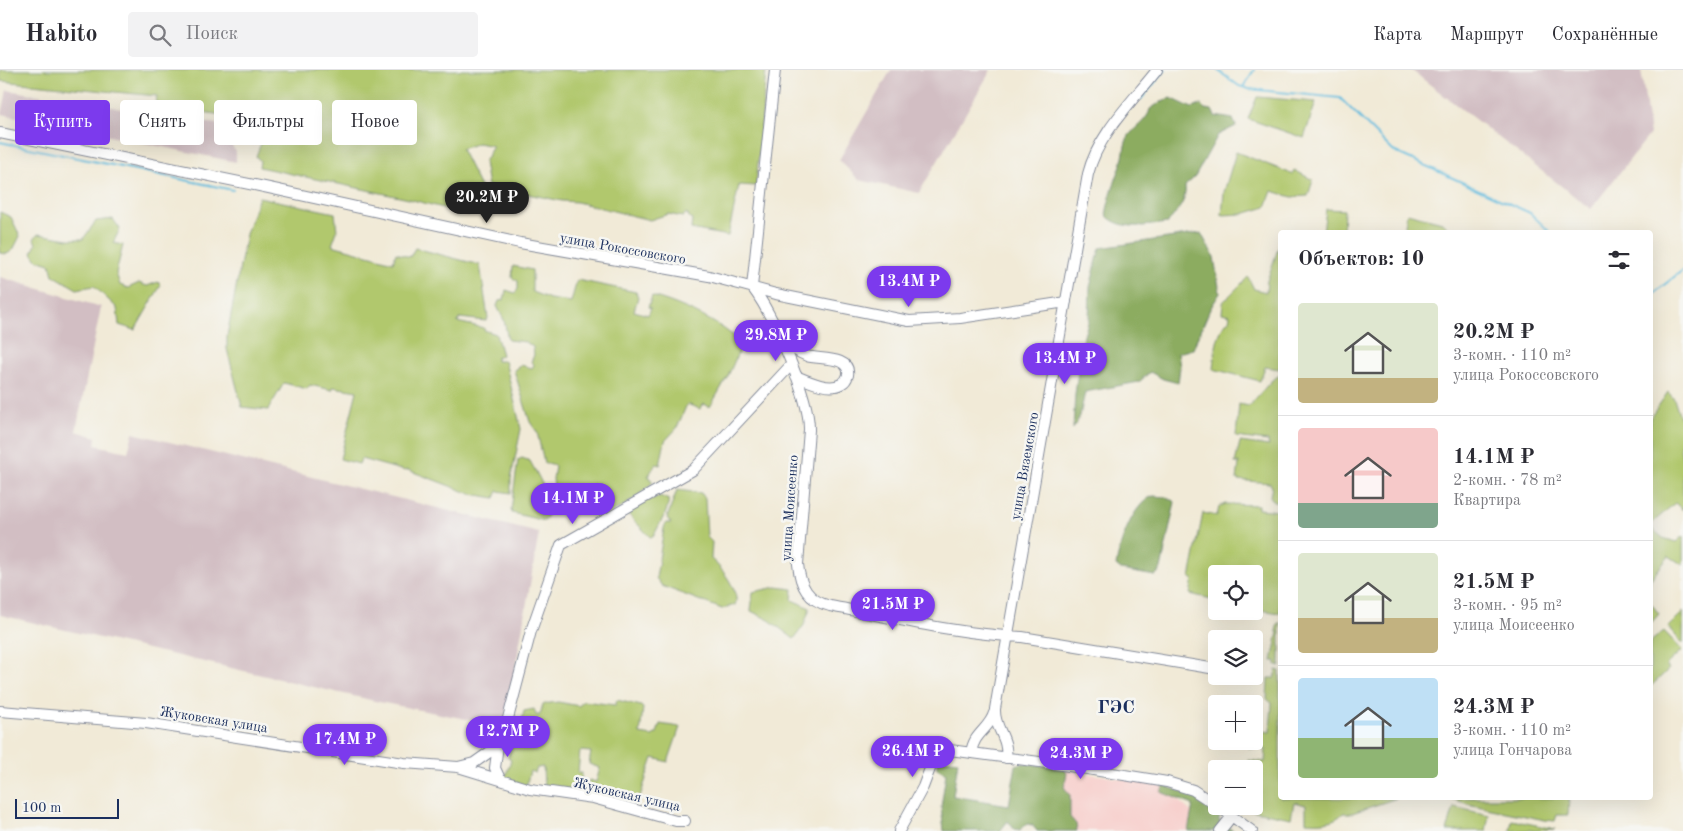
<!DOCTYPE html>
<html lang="ru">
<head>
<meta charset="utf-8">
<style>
	body { margin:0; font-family:"Old Standard TT",serif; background:#f2f2f3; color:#2b2b33; height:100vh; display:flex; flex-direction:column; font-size:19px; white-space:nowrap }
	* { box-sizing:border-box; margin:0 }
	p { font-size:16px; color:#7c7c81 }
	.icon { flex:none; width:28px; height:28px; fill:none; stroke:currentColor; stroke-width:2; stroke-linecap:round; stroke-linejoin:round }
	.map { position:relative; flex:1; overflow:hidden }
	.panel { position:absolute; left:1278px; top:160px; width:375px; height:570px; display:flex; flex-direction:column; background:#fff; border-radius:5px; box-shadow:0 5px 20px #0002 }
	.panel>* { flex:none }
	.top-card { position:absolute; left:15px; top:30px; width:475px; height:45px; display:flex; gap:10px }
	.tools { position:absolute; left:1208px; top:495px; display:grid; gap:10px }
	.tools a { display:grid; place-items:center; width:55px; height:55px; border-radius:5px; background:#fff; box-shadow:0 5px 20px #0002; font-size:25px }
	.scale { position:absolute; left:15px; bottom:12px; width:104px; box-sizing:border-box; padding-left:5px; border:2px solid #1b2f5e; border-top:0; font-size:14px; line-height:18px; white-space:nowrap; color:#1b2f5e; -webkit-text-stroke:4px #f6f6f2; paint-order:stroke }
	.price { position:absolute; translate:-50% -42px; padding:0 11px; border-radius:18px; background:#7c3aed; color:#fff; font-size:16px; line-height:32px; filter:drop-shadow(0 1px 2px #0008) }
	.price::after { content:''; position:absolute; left:50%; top:30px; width:15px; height:11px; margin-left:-8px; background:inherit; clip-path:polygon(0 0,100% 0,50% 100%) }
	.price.selected { background:#222; color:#fff }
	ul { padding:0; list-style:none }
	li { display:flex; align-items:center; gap:15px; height:125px; padding:0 20px }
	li+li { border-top:1px solid #e1e1e2 }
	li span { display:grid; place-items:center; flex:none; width:140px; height:100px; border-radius:5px; color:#555 }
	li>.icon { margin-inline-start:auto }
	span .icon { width:60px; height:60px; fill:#fffc; stroke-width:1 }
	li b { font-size:21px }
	h2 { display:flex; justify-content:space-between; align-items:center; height:60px; padding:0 20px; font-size:21px }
	.tag { padding:0 18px; border-radius:5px; background:#fff; box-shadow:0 5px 20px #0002; font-size:18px; line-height:45px }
	.tag.selected { background:#7c3aed; color:#fff }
	header { display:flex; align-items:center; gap:30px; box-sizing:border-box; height:70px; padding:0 25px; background:#fff; border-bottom:1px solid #e1e1e2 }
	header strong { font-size:24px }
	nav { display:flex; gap:28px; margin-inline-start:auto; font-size:18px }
	.search { width:350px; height:45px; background:#f2f2f3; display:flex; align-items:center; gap:12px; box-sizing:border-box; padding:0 18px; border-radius:5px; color:#7c7c81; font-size:19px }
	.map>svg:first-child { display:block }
</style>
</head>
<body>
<header>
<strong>Habito</strong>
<div class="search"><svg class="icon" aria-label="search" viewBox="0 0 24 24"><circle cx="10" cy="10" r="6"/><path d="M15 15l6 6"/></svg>Поиск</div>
<nav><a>Карта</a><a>Маршрут</a><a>Сохранённые</a></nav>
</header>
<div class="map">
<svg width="1683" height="761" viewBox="0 0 1683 761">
	<rect width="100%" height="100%" fill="#f6f6f2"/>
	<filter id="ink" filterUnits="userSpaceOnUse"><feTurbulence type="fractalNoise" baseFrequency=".02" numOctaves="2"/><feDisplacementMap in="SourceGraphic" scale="10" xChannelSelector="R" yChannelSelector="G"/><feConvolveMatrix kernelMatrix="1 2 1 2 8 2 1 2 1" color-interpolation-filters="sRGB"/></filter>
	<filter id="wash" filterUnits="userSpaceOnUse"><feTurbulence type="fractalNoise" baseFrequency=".0096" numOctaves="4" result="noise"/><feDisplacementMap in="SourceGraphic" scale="20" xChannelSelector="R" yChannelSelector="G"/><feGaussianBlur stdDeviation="1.12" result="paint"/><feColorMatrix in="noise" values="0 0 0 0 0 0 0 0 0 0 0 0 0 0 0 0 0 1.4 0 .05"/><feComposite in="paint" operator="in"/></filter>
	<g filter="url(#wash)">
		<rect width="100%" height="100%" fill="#f1ead7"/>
		<path fill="#f7d0cd" d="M1060,699L1160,715L1196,746L1193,761H1050Z"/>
		<path fill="#d2bec3" d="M891,0H991L919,123L859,110L839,90Z
			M1411,0H1641L1650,64L1591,139Z
			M7,20L216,54L236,82V92L2,44Z
			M0,207L101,237L76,361L96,367L95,375L128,382L133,363L539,463L510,629L502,656L379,632L0,545Z"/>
		<path fill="#b1c86d" stroke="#667c66" d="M0,0H766L756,116L739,115L728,166L691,159L692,150L686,143L683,147L668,144L650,150L577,132L562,131L488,116L484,92L493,76L478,73L461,79L482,121L480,133L470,145L409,129L259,97L260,91L256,86L277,33L254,60L229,46L155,35L157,26L0,11Z
			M1257,27L1316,32L1304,68L1248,49Z
			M1236,82L1292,104L1294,100L1313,110L1308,126L1292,127L1272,121L1266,137L1243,144L1222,145L1224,122Z
			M259,127L335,143L337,161L332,175L393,192L396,183L410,187L415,178L480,195L488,248L486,251L460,248L457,252L484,258V260L496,264L502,285L496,288V291H505L521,359L511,408V423L498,421L495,428L471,424L408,400L405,401L361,389L359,394L340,389L357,321L333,317L332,320L310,315L307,319L284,313L268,340L242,337L227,279V266L246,164Z
			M1326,139L1344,140L1343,162H1323Z
			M0,142L11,147L20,166L13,180L7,184L0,183Z
			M1407,143L1442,152L1452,162H1404Z
			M113,149L120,159L113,173L123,175L116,203L120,215L128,218L139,213L147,216L158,212L161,215L135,260L119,255L117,238L94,216L77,219L53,205L50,194L37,190L32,183L36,174L34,169L38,164L69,169H83L96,151Z
			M1280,173V299L1265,297L1260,311L1213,299C1215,283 1216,261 1229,250L1230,245L1222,243L1223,232L1248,207L1254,219L1266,222L1267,211Z
			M513,196L532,200V222L550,229L571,232L577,210L636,222L638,227L634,241L648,245L651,238L648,237L652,226C675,233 697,242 718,255C727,260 732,266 741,270L742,274L728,306L710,337L704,334L700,339L687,334L677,358L665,371L660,395L656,394L648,406L653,412C637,428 610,451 586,443V433L567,424L555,425L553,409L555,396L544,393L537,362L530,352L514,300L521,295L532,298L534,295L531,292L534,285L533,277L526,272L508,270L504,250L497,236L499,231L504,230L506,220L515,223L518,219V211L512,208Z
			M1280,305V433L1274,432L1270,426L1272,417L1270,413L1237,410L1239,393H1235L1240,372L1269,376L1268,371L1236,367L1239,334L1249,336L1272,310Z
			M1668,322L1674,329L1683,357V371L1680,375L1683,395V440L1675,433L1650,455V348Z
			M522,388L530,391C539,408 555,431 545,451L512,443L511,440L518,390Z
			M677,420L701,423L705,428L707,467L712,472L711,489C721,497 741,522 735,535L722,539L662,516L656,508L664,458L666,453H671L667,448Z
			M660,426L669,430L666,442L653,467H650L626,442L641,433Z
			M1225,434L1258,435V439L1280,441V543L1254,539V504H1216V530L1190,524L1193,509L1190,508L1203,443L1217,446L1219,437Z
			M1650,457L1663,468L1676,472L1683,466V495L1669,486L1650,510V514Z
			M776,517L793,519L792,530L810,538L804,555L794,569L769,550L751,541L753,522Z
			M1650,532L1659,544L1650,554Z
			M1683,542V574L1668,557Z
			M1278,553H1280V596L1276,595V591H1272L1278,562L1276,561Z
			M1664,561L1682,580L1666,595L1669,599L1650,617V572Z
			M1276,600L1280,601V728H1397L1352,743H1343C1335,753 1318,753 1306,752V735L1294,732L1291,748L1250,740V736H1254V699H1247L1248,690L1265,692L1266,679L1249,678L1250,671H1254V660L1270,662L1272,633L1267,629L1268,608H1275Z
			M617,630L641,636L643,638L640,664L652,666L657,663L660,654L680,657L668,692L653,688L637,735L593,725L592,719L589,724H586L589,710L596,712L600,698L589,694L591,682L580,681L578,703H582L579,722L544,717L543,697L537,698L535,703L530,701L526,716L505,708L511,690L508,688L515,661L519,662L524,641L534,639L536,645H540L543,634L558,632L579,636L583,631L615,635Z
			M1449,728H1569L1568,745H1557L1555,751L1545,750L1472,735Z
			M1454,737L1489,745L1486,761H1447Z
			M1512,750L1555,759L1510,761Z"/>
		<path fill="#8cac60" stroke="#546e5f" d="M1171,28L1192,38L1201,35L1205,39L1212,40L1215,46L1233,49L1236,56L1218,65L1195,107L1185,116C1187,133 1177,140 1168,153C1149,155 1121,162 1106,145C1109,126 1116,110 1122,92C1124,85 1124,76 1127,69C1132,58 1148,51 1150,39L1164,30Z
			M1201,163L1214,187L1220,223L1210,239L1193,279L1178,283L1180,297L1178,313L1163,309L1150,302L1139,312L1085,322L1080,346L1073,359L1075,324L1082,272L1089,249L1090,217L1100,178Z
			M1153,426L1166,427L1175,432L1161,499L1155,506L1121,500L1116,496C1119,475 1132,434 1153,426Z
			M944,689L958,691L953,726L1009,735L1016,695L1022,693L1064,698L1067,703L1064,717L1070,725V747L1076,754L1077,761H1037L1032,755L1027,754L1020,760L1014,759L1008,751L1000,761H944L941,737L946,703L937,698L938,692Z
			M1164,716L1200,727L1220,742L1219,751L1234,761H1188L1193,735L1161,722Z"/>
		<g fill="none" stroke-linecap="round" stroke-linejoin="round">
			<path stroke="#60bcde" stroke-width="2" d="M1217,0L1239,16L1249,19L1340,28L1393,81L1530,143L1550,162
				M1243,17L1254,0
				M1141,29L1165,0
				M0,72L233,120
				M1650,226L1683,200"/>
		</g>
	</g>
	<g filter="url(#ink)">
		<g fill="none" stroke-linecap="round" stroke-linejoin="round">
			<defs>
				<path id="minor" d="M0,63L269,118L520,173L709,206L776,224L909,251L960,248L1066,232
					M752,217C772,243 810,327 809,360L798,494C800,516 808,531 830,536C894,548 957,564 1022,567L1216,599
					M752,217L775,0
					M780,269C788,276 797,282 807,286C818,290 851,285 848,305C847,309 845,312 841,314C829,321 808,311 796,306
					M0,641L146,653L404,693L458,697L530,719L593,728L676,751H685
					M498,675L495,698L500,709
					M971,683C974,662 989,660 994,643
					M1006,688C1009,667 994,659 995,639L1088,104C1098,64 1132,32 1157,0
					M458,697L474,693L491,681L506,656L531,561L561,475L693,400L791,295
					M1218,736L1252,761
					M899,761L923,717L934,688L950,680L1069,696L1167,712L1193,720L1216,735
					M1220,761L1232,746"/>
			</defs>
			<use href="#minor" stroke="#868c9a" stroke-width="12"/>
			<use href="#minor" stroke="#fff" stroke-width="10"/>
		</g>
	</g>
	<g text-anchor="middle" stroke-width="5" stroke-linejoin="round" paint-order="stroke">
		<g font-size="14" fill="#1b2f5e" stroke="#f6f6f2">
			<text transform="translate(623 178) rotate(10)" y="5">улица Рокоссовского</text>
			<text transform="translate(1024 396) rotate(-80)" y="5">улица Вяземского</text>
			<text transform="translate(789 438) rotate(-86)" y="5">улица Моисеенко</text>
			<text transform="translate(214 649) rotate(9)" y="5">Жуковская улица</text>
			<text transform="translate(627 724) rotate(13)" y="5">Жуковская улица</text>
		</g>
		<g font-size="19" font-weight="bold" fill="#1b2f5e" stroke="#f6f6f2">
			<text x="1116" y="643">ГЭС</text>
		</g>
	</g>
</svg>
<div class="tools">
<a><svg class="icon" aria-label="locate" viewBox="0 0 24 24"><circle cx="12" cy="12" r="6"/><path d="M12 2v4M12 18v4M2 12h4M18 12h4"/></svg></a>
<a><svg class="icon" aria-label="layers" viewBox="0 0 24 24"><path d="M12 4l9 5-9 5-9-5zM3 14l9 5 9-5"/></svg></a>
<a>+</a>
<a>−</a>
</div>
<div class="scale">100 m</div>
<b class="price selected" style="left:487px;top:154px">20.2M ₽</b>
<b class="price" style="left:909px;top:238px">13.4M ₽</b>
<b class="price" style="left:776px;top:292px">29.8M ₽</b>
<b class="price" style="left:1065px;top:315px">13.4M ₽</b>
<b class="price" style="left:573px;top:455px">14.1M ₽</b>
<b class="price" style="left:893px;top:561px">21.5M ₽</b>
<b class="price" style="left:508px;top:688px">12.7M ₽</b>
<b class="price" style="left:345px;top:696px">17.4M ₽</b>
<b class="price" style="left:913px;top:708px">26.4M ₽</b>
<b class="price" style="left:1081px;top:710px">24.3M ₽</b>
<div class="top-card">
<a class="tag selected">Купить</a>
<a class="tag">Снять</a>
<a class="tag">Фильтры</a>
<a class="tag">Новое</a>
</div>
<section class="panel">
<h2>Объектов: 10<svg class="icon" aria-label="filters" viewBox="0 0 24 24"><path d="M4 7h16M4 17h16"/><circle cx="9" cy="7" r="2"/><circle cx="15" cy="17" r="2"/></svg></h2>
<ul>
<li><span style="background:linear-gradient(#dfe7d0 75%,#c2b280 0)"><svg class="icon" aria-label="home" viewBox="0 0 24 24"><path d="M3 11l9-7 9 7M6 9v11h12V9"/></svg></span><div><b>20.2M ₽</b><p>3-комн. · 110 m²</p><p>улица Рокоссовского</p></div></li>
<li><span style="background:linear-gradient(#f6c9c9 75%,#7fa58c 0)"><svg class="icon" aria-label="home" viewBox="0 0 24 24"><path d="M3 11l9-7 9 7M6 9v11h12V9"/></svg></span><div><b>14.1M ₽</b><p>2-комн. · 78 m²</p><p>Квартира</p></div></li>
<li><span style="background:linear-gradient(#dfe7d0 65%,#c2b280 0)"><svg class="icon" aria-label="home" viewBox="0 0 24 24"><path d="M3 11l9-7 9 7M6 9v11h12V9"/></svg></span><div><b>21.5M ₽</b><p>3-комн. · 95 m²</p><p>улица Моисеенко</p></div></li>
<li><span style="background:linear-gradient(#bfe0f5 60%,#8fb573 0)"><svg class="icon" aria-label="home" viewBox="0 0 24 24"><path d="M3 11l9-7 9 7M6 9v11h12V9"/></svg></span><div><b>24.3M ₽</b><p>3-комн. · 110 m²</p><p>улица Гончарова</p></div></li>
</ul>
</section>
</div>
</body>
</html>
